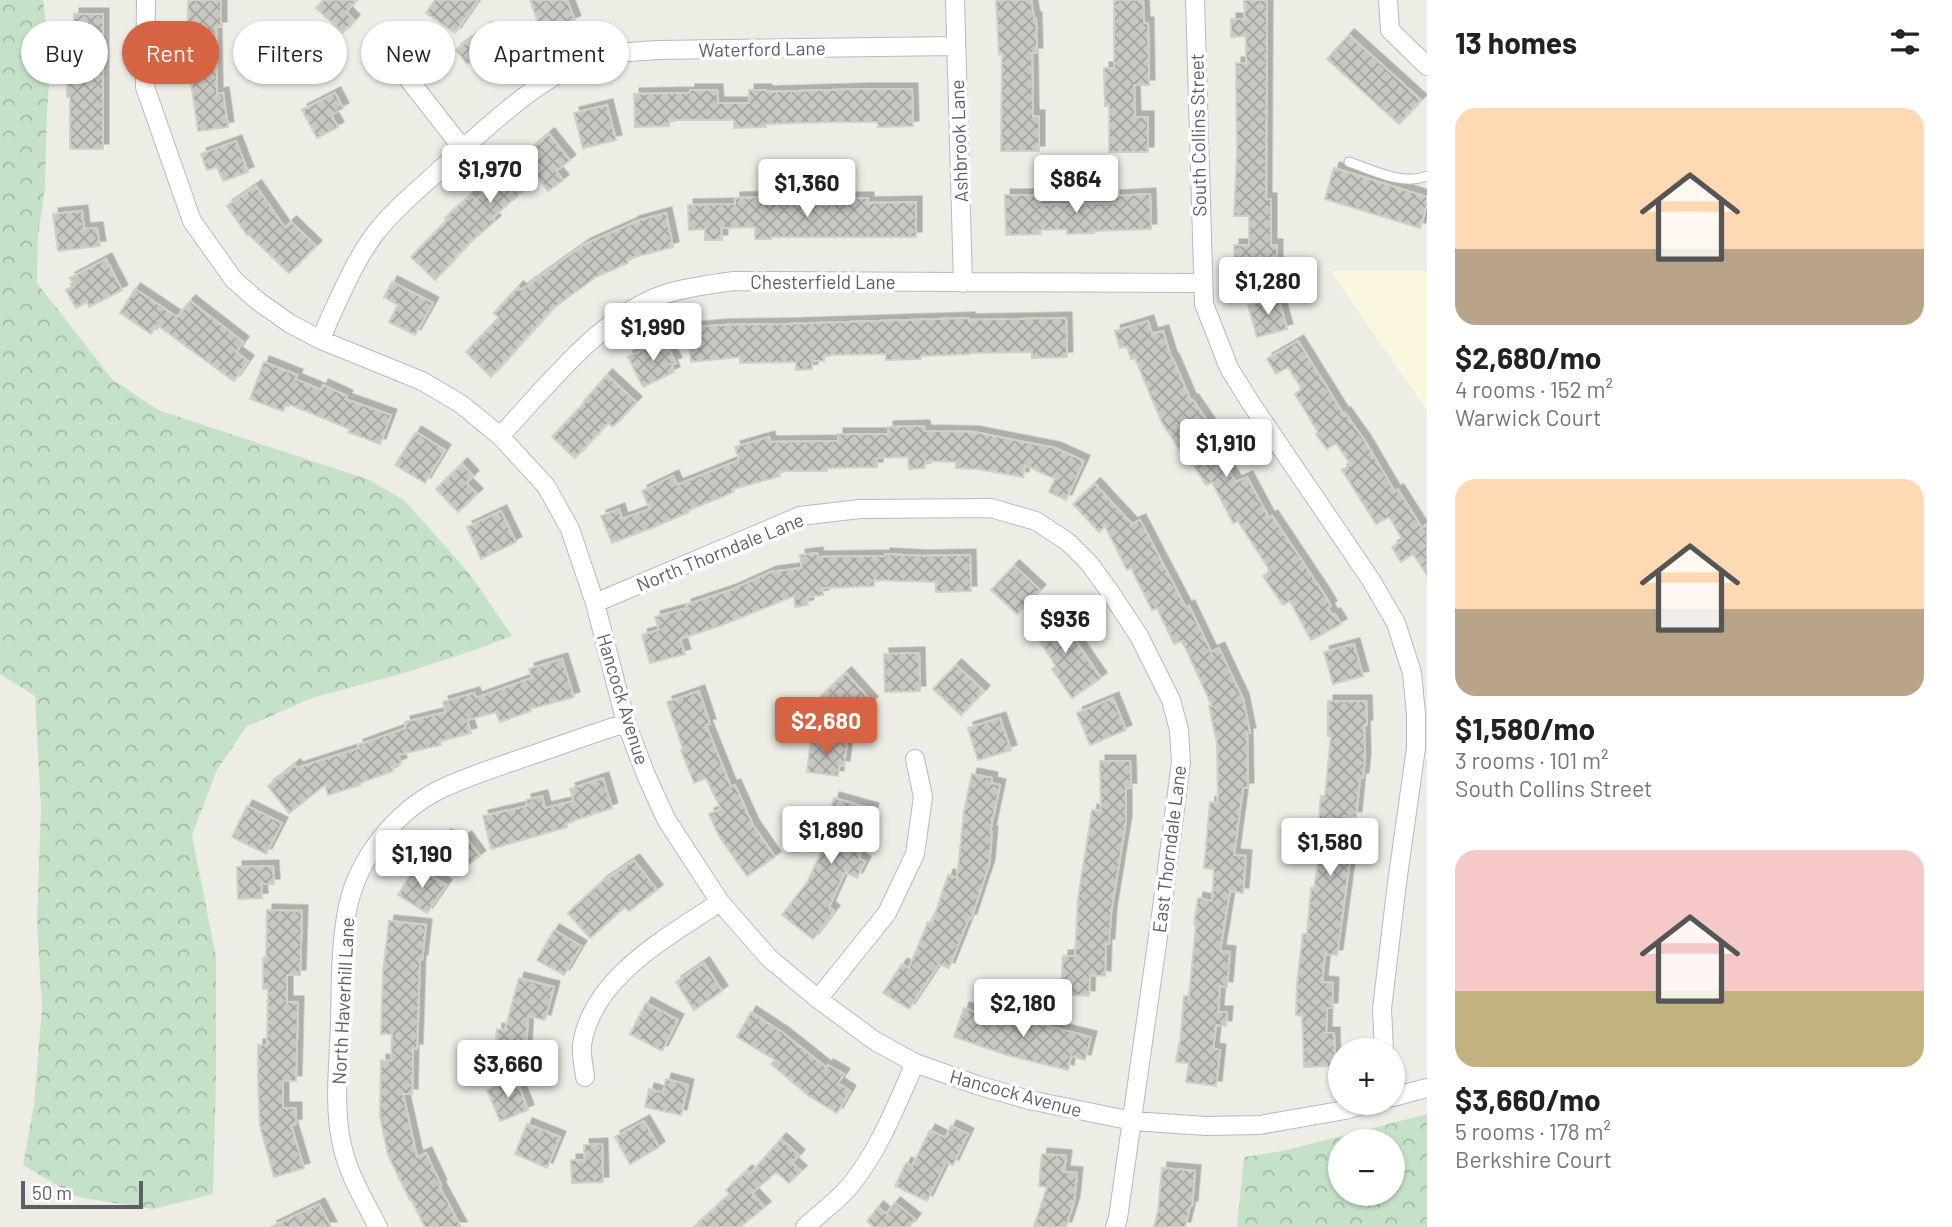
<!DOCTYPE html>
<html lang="en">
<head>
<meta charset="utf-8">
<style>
	body { margin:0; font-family:Barlow,sans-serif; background:#f6f6f6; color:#222; height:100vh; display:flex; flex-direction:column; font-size:26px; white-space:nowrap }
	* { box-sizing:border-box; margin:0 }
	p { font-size:23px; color:#767676 }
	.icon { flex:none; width:38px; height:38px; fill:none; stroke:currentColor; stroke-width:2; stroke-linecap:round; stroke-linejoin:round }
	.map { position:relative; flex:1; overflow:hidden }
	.drawer { display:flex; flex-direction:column; background:#fff; width:525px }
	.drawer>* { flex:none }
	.banner { position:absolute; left:21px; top:21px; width:665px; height:63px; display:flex; gap:14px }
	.buttons { position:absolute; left:1328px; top:1038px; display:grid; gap:14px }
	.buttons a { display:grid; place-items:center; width:77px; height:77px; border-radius:50%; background:#fff; box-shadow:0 2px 5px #0004; font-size:35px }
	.scale { position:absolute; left:21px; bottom:18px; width:122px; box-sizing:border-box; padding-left:7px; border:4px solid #5d5f64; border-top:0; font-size:19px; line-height:24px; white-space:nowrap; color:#5d5f64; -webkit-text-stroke:5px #fff; paint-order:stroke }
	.price { position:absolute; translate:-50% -60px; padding:0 16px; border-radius:7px; background:#fff; color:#222; font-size:23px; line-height:46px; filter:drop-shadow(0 2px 4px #0008) }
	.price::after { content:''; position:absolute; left:50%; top:42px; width:21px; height:16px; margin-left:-10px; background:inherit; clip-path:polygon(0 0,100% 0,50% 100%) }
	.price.active { background:#d56344; color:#fff }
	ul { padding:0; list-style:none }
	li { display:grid; align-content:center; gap:14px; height:371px; padding:0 28px }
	li span { display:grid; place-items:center; height:217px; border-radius:21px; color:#555 }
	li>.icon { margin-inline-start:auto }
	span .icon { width:126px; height:126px; fill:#fffc; stroke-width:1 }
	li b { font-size:30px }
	h2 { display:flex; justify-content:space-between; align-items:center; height:84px; padding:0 28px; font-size:30px }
	.chip { padding:0 24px; border-radius:32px; background:#fff; box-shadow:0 2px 5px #0004; font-size:24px; line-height:63px }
	.chip.active { background:#d56344; color:#fff }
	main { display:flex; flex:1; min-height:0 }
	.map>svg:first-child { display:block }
</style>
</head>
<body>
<main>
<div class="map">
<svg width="1427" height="1227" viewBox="0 0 1427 1227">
	<defs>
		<pattern id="forest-crowns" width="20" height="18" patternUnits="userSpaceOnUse" patternTransform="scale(1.75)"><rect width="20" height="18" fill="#c5e2c9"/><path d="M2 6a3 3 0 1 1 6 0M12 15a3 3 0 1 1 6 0" fill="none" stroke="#a3baa7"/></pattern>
		<pattern id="building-cross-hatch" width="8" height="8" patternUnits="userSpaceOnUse" patternTransform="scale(1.75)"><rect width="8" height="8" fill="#c9c7c2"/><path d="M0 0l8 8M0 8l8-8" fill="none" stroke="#a6a5a1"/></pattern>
		<filter id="shadow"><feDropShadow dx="5.5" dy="-5.5" stdDeviation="0" flood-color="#0004"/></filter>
	</defs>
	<rect width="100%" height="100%" fill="#eeede5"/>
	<path fill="#faf7de" d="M1331,271H1427V411Z"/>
	<path fill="url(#forest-crowns)" fill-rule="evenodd" d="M0,0H43L51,59L47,111L45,186L38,237L37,283L112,379L158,410L370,480L405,501L469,573L512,636L475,650L404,673L312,698L246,727L217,770L192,835L216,957V1079L213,1194L153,1209L77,1197L23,1165L34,1104L42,1008L37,922L41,809L35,696L0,674Z
		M1427,1114V1227H1237L1244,1157L1283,1151ZM1393,1141V1194H1340V1141Z"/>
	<path fill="url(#building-cross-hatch)" stroke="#d2cfc4" stroke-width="2" filter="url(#shadow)" d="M188,0H221V27H216L217,94L223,93L228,127L198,131L190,76H187Z
		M324,0H357L346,12L354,20L343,33L316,8Z
		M435,0H478L455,33L426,13Z
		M530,0H567L575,21L542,33Z
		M996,0H1031L1034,18H1036L1037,53H1032L1033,116H1039V151H1001L1002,54H999Z
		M1114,0H1143L1144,23H1148L1149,85H1134L1135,117H1148V152H1109V105L1105,106L1104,68H1114Z
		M1244,0H1267L1266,199H1271V245H1277V281H1248V262H1235L1234,245H1249V216H1234L1237,153L1236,63H1246V36L1231,37V19H1245Z
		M74,14H103V149H70V97H67L68,63H73Z
		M486,28L505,55L485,69L476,57L467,64L456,50Z
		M1349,35L1421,100L1399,124L1327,59Z
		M301,39L335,44L329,79L295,73Z
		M864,89H912L913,126L878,127V122H830L766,124V127L734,128V120H669V126L635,127L634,94L690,93V90H717L718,103H749V90H766V92Z
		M335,93L343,108L331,115L338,127L317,138L302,110Z
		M607,105L616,140L583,148L574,113Z
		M549,134L570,160L556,171L563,180L548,191L538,178L492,218L495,221L468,244L435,280L411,257L447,220L445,218L471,195L476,200L498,180L493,174L509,160L513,164Z
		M236,141L248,172L223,181L217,167L207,170L201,154Z
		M1334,168L1427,197V204L1420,228L1325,199Z
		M256,186L285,228L291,222L316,246L289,273L248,234L247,235L227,206Z
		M1150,194L1151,229L1093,231L1094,233L1067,234V229L1040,230L1041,234L1006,235L1005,195H1040V205L1115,203V196Z
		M771,197V204L834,205V198H868V203L916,202V237H771V239H755V227L721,228L722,240H705V229L689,230L688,205L735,204V198Z
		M82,211L84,229L97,228L100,246L58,251L53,214Z
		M666,213L673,247L627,259L628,263L596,277L552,309L491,377L466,352L486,331L489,333L487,330L499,318L494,313L518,287L521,290L585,244L633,223V222Z
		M106,259L122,290L89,307L87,302L76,308L66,290L75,285L70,278Z
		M392,282L433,303L415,335L389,322L398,305L384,297Z
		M135,289L177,317L190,301L243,342L236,352L248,361L234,381L157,325L151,334L120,313Z
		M1278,297L1287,329L1257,337L1248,305Z
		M969,318V320L1066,318L1067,357L1032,358V352L970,353V354L921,356V359L886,360V354L824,355V361H812V369L796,370V362L740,363V357L691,362L688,328L722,325L788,324Z
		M1148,321L1152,334L1163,331L1172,360L1173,359L1191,401L1193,400L1229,453L1220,458L1236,482L1247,477L1269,518L1272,516L1324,594L1331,606L1328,608L1332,615L1335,614L1341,624L1311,640L1290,601L1283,605L1263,576L1270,571L1238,521L1233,523L1212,482L1206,485L1183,448L1180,450L1162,423L1135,358L1131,359L1127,346L1120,348L1115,331Z
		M664,340L676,363L671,364L674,372L643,387L628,357Z
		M1298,341L1344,415L1345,413L1365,441L1395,492L1398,490L1422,528L1427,524V575L1413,554L1401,562L1392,547L1403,540L1389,517L1376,524L1342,470L1351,465L1336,443L1327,449L1316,434L1318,432L1295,394L1302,389L1288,367L1276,374L1267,359Z
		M264,362L297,375L295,379L321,390L323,385L347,396L345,399L391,415L380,444L348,432L350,429L286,403L283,411L250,399Z
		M607,375L636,402L613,427L608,423L575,458L552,437L585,402L584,401Z
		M924,426L925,431L974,432L1055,448L1084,461L1066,500L1049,492L1055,479L1025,465L1023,477L977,469L956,468V462L925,461V468L909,469L908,457L877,458V467L827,468V471H778L780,476L733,489L734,492L689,510V512L654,527L612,543L601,516L619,509L622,519L650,509L642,491L673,476L677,485L739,460L735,447L769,437L770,442L838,441V434H888V427Z
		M416,432L445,450L425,483L395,465Z
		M462,464L473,476L466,483L477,494L458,512L436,489Z
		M1095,484L1132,524L1140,520L1186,608L1189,606L1211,652L1219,648L1243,699L1250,733H1247L1248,788H1243L1234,855L1246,856L1243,893L1230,891L1220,951L1230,952L1227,987L1220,986L1218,1012H1227L1226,1026L1216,1025L1213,1049L1220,1050L1216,1086L1186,1082L1189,1063L1176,1062L1179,1044L1180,1045L1184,996H1189L1196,926L1194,925L1198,898L1212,901L1214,869L1204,868L1210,802L1218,803L1217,743L1209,706H1212L1186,649L1181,641L1174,644L1157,608L1152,610L1131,568L1127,570L1105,526L1099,532L1073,504Z
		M501,511L516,542L481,559L467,527Z
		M817,553L818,557L885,556V554L922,556L970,555L971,591L936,592V582L874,580V586L822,588L823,595L807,597L808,605L795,607L794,596L722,625L680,639L685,654L650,663L642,635L659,630L655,617L687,608L686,605L731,590L771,572L802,568L800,555Z
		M1014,566L1040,590L1017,614L991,590Z
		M1050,611L1056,620L1060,618L1101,678L1072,698L1052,669L1056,666L1029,625Z
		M1354,644L1363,676L1333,684L1324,652Z
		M919,653L920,691L885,692L884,654Z
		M562,659L574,697L530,709L531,711L500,722L496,712L467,720L471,733L440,741L441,745L398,755L401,763L391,767L393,771L360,783V785L328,795L325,785L289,813L268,786L295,765L297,768L359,748L358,745L406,728L405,722L446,712L443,702L474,693L476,698L532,678L529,669Z
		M956,665L984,691L961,715L933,689Z
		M846,673L872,702L847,725L821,696Z
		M699,691L710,724L706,725L731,787L735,785L753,825L775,857L747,876L719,836L709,814L721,809L706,778L694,783L681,750L683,749L667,702Z
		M1113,698L1126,730L1090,745L1077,713Z
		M1328,701H1366L1367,725L1364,726L1365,757L1363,778H1360L1356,817L1345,816L1342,845L1352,846L1337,955L1325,954L1322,982L1333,983L1332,1008H1327L1326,1033H1334L1335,1066L1304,1067L1302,1016L1296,1015L1297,983L1303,934H1307L1311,888H1314L1324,828H1318L1321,796H1325L1331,736H1328Z
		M1000,718L1011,750L978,760L968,728Z
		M811,739L847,743L844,766H839L838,776L807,772Z
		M1100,761H1130L1131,788H1126V821L1111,913L1109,944H1106L1105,976L1090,975L1089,996L1061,994L1063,956H1075L1078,899L1092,810L1101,811Z
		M972,774L992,778L991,783L1000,785L990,832H992L989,865L971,919L969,918L949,968L939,964L909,1009L883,993L902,964L909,968L928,922L932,923L948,875L957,878L964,811Z
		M603,778L612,808L566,823L567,827L491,849L483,816L527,806L526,800L542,796L545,808L574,801L570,789Z
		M834,798L873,809L859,859L865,862L857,878L845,872L829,907L834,911L813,939L782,915L808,881L830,833L825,831Z
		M247,806L282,823L266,854L232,837Z
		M446,835L454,846L466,837L480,856L454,875L432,845Z
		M634,860L657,890L629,911L625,907L590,938L568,913L602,882Z
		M273,866L274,884H261L262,898L238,899L237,867Z
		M416,866L446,885L427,913L398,895Z
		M267,910L302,911L300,975H287V1002H298L296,1081H283V1108H296V1124L291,1125L304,1168L274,1177L260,1126L258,1080V1045H267L268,989H263V958H266Z
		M389,921L426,925L422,960H420L417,1049H413L412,1094H403L417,1157L426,1153L441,1185L439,1186L461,1227H425L411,1199L410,1200L388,1155L380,1116L381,1060L391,1061L392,1034H381L383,972Z
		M554,930L581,946L564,975L537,960Z
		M704,963L722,991L694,1010L676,982Z
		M519,978L554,987L545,1020L528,1016L525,1065L494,1063L497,1029L505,1030Z
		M646,1003L678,1020L662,1051L630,1034Z
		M964,1008L1012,1024L1013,1016L1047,1023V1026L1091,1037L1085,1060L1071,1056L1068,1070L1007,1055L954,1037Z
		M751,1012L783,1033L827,1068L828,1065L844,1074L838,1083L850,1091L837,1113L809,1096L771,1064L775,1060L737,1037Z
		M516,1079L528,1110L500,1121L487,1090Z
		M666,1079L688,1085L681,1115L645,1107L649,1089L663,1093Z
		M644,1121L659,1147L630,1164L615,1137Z
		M527,1124L560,1137L547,1168L515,1154Z
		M951,1126L968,1134L953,1165L946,1162L927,1201L895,1186L906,1163L912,1166L930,1130L945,1138Z
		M781,1139L799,1155L792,1163L801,1171L789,1183L776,1172L752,1193L765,1207L740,1227H694L730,1194L726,1190L747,1171L750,1174Z
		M602,1144L603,1182L572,1183L571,1160H585L584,1145Z
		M1042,1154L1066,1156L1064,1172L1077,1173L1074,1202L1066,1227H1034L1047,1187L1039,1186Z
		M1162,1168L1195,1171L1192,1206H1190L1185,1227H1154L1158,1211Z
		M895,1203L915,1219L909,1227H874L867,1221L878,1207L886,1214Z
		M319,1204L331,1227H271Z"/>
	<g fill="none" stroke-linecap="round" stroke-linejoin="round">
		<defs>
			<path id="lane" d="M1349,162C1373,170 1402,186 1427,176"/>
			<path id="street" d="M146,0L145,87L192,221L234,280L258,301L289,323L321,340L422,381L461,404L500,436L546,486L570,529L595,603L626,723L646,775L666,819L720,902L769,958L818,999L875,1041L915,1063L977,1085L1029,1100L1133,1121L1206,1126L1259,1125L1345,1110L1372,1102
				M955,0L963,283
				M1195,0L1204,304L1229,368L1250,402L1371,580L1396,623L1412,673L1416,714V748L1397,883L1382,1009L1384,1050
				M1388,0L1390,30L1427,66
				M399,67L463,149
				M321,340C326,325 333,311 340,296C350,275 360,254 374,235C394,209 419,189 443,167C484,130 541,74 594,58C614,51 636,52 657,50L956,46
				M500,436C546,388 601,315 665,294C688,287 711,284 734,281L1202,283
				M595,603L800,516L860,509L991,508L1036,521L1068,542L1089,563L1110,592L1139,636L1171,700L1179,730L1181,762L1162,908L1118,1218L1115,1227
				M818,999L887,913L915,854L923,797L915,759
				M585,1077C584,1067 581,1055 582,1045C592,977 668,937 720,902
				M1393,1097L1427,1088
				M378,1227C364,1200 348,1174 342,1145C333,1107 339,1061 340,1023C341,985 340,944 348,906C359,857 396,811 441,789C466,777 494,768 520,759C556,747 591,734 626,723
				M805,1227C819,1214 836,1202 849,1187C879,1151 896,1106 915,1063"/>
		</defs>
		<use href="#lane" stroke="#b8b9be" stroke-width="11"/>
		<use href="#street" stroke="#b8b9be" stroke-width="20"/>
		<use href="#lane" stroke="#fff" stroke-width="9"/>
		<use href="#street" stroke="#fff" stroke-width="18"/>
	</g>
	<g text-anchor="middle" stroke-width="7" stroke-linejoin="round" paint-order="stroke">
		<g font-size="19" fill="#5d5f64" stroke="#fff">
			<text transform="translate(762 49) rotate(-1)" y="7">Waterford Lane</text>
			<text transform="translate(1198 135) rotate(-91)" y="7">South Collins Street</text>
			<text transform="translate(959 141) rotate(-92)" y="7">Ashbrook Lane</text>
			<text x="823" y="289">Chesterfield Lane</text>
			<text transform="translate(720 552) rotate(-22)" y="7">North Thorndale Lane</text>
			<text transform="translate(623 699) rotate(73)" y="7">Hancock Avenue</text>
			<text transform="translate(1169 849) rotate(-83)" y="7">East Thorndale Lane</text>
			<text transform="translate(343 1001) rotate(-87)" y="7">North Haverhill Lane</text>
			<text transform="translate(1016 1093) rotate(15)" y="7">Hancock Avenue</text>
		</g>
	</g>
</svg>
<div class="buttons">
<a>+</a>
<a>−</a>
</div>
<div class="scale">50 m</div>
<b class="price" style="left:490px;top:205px">$1,970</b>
<b class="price" style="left:1076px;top:215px">$864</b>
<b class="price" style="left:807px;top:219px">$1,360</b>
<b class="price" style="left:1268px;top:317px">$1,280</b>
<b class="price" style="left:653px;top:363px">$1,990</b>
<b class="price" style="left:1226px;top:479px">$1,910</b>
<b class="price" style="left:1065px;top:655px">$936</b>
<b class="price active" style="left:826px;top:757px">$2,680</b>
<b class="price" style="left:831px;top:866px">$1,890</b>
<b class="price" style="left:1330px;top:878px">$1,580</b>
<b class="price" style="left:422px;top:890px">$1,190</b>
<b class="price" style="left:1023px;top:1039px">$2,180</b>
<b class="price" style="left:508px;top:1100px">$3,660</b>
<div class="banner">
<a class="chip">Buy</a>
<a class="chip active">Rent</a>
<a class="chip">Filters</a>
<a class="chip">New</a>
<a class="chip">Apartment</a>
</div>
</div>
<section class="drawer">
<h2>13 homes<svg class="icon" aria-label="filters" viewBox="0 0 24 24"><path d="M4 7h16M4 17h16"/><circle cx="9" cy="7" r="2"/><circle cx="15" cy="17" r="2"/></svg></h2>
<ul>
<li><span style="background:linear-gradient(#ffd9b3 65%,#b9a48a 0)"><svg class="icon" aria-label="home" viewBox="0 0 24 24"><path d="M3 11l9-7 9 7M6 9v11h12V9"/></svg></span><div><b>$2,680/mo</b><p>4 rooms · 152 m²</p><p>Warwick Court</p></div></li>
<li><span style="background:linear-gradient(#ffd9b3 60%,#b9a48a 0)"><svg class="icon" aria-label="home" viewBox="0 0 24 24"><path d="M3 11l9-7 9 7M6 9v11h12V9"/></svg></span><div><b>$1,580/mo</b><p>3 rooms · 101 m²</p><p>South Collins Street</p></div></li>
<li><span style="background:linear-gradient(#f6c9c9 65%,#c2b280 0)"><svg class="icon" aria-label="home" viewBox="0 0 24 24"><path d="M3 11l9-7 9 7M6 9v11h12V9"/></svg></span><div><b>$3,660/mo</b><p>5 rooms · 178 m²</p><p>Berkshire Court</p></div></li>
</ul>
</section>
</main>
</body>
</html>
